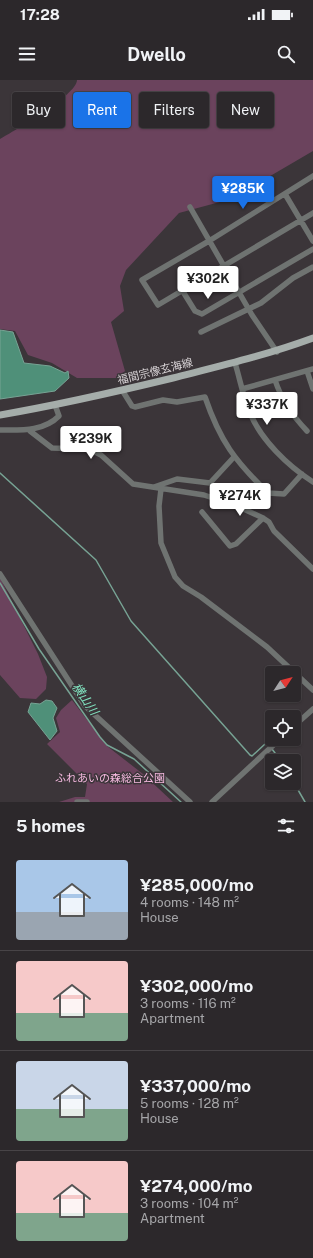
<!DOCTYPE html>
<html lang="en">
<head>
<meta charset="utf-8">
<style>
	body { margin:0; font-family:"Public Sans","Noto Sans JP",sans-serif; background:#343033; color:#f1f3f6; height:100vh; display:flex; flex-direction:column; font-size:15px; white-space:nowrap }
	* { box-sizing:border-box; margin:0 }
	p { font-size:13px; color:#a6a6a9 }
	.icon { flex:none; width:22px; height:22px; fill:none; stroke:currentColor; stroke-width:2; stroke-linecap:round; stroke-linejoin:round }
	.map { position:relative; height:722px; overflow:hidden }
	.panel { display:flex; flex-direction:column; background:#2c282b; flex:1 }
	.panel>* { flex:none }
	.top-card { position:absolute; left:12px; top:12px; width:289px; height:36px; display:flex; gap:8px }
	.needle { width:26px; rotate:54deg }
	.buttons { position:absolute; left:265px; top:586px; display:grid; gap:8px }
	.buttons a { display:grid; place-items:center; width:36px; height:36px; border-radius:4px; background:#2c282b; box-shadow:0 1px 3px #0004,0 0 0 1px #484447; font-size:20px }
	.price { position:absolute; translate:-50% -34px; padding:0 9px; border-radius:4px; background:#fff; color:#222; font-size:13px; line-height:26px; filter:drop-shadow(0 1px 2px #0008) }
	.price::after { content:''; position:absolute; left:50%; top:24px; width:12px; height:9px; margin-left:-6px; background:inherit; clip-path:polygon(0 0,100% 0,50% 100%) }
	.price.active { background:#1a73e8; color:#fff }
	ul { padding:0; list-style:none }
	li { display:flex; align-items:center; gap:12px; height:100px; padding:0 16px }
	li+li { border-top:1px solid #484447 }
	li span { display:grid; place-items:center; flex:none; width:112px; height:80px; border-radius:4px; color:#555 }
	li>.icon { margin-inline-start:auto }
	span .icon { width:48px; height:48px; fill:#fffc; stroke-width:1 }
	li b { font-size:17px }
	h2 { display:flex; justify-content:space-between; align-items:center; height:48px; padding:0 16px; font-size:17px }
	.chip { padding:0 14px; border-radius:4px; background:#2c282b; box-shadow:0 1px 3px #0004,0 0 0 1px #484447; font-size:14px; line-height:36px }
	.chip.active { background:#1a73e8; color:#fff }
	.status { display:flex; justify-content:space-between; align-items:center; height:28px; padding:0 20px; background:#2c282b; direction:ltr }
	.status svg { height:11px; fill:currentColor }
	header { display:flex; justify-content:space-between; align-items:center; height:52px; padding:0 16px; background:#2c282b; font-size:18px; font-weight:700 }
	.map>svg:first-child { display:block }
</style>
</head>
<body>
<div class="status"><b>17:28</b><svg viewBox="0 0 49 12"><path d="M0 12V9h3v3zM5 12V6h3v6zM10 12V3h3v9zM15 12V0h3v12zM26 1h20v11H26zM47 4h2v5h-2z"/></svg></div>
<header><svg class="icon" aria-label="menu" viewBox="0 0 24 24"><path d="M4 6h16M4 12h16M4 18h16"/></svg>Dwello<svg class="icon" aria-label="search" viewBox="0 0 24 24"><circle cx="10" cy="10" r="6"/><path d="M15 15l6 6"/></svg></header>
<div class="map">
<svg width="313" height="722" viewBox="0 0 313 722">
	<rect width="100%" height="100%" fill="#3b3539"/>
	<path fill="#6b435d" d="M77,0H313V71L231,119L179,133L126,190L120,206L124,231L111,242L125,291L117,298H77L52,283L28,275L15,251L0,249V59C14,51 77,15 77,0Z
		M0,498L38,574L47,597L46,609L36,619L20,618L0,595Z
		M72,620L107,666L143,694L173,722H59L75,717H85L87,704L47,664L60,652L56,638L61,630Z"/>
	<path fill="#4f9079" stroke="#77a394" d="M0,250L13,252L24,283L50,286L65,293L68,291L69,298L55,311L0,319Z
		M46,620L52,621L57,628L53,638L57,651L50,660L28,632L31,623L40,624Z"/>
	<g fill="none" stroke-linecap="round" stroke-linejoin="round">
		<path stroke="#77a394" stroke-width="1.5" d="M0,393L96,480L131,541L250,675L252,676L265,664L269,665L281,681
			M0,503L39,569L100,657L107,665L134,679L181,722
			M294,703L305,722"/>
		<path stroke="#6f7371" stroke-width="5.5" d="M313,96L209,161L142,200L158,225L313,133
			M285,114L313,161
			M190,127L252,235L277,272
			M182,210L195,231L202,234L313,169
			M201,252L261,223L293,198L313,187
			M235,283C240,299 243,317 250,333C261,360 288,386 313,402
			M307,291L313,309
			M275,300C282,321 292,335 307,351
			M242,309L313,289
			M122,310L132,326L135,327L163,320L177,322L205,317C220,361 235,381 268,413L284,414L302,394
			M0,350C20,350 43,352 59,336L55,325
			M30,351L52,368L83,369L91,370L101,375L133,404L204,415L237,426L263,438L269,442L274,451L313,489
			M154,407L177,399L210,403L234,377
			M161,409L159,426L161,463L175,497L183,506L201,517L267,567L313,610
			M202,432L230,466L236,464L263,438
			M0,494L85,626L190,722
			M294,646L313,629
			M77,722H87
			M212,722L280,659"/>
		<path stroke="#a5adaa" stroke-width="7" d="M0,335C58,325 115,312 173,298C220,286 267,275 313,258"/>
	</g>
	<g text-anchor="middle" stroke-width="3" stroke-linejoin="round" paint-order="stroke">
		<g font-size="11" fill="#d5d0d3" stroke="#3b3539">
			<text transform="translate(155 291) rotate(-14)" y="4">福間宗像玄海線</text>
		</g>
		<g font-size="11" fill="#f7bae1" stroke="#3b3539">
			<text x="110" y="702">ふれあいの森総合公園</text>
		</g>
		<g font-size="12" font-style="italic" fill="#82e4c0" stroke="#3b3539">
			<text transform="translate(85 619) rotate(55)" y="4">横山川</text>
		</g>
	</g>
</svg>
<div class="buttons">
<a><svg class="needle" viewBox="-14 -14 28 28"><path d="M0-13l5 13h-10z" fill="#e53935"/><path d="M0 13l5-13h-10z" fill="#a6a6a9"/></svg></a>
<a><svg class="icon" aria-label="locate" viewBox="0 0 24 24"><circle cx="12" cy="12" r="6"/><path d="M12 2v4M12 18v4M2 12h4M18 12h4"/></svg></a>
<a><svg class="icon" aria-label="layers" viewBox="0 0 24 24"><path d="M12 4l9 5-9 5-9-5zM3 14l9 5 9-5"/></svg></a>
</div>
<b class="price active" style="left:243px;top:130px">¥285K</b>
<b class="price" style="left:208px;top:220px">¥302K</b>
<b class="price" style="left:267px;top:346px">¥337K</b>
<b class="price" style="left:91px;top:380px">¥239K</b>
<b class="price" style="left:240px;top:437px">¥274K</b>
<div class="top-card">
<a class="chip">Buy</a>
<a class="chip active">Rent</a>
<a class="chip">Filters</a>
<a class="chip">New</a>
</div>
</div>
<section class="panel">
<h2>5 homes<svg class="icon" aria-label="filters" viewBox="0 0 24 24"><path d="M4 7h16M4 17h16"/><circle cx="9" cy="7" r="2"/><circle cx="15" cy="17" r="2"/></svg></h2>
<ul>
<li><span style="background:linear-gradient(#a9c7e8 65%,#9aa5b1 0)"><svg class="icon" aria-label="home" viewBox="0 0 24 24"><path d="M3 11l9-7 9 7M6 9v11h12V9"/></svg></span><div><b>¥285,000/mo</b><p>4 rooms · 148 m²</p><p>House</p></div></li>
<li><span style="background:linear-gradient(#f6c9c9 65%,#7fa58c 0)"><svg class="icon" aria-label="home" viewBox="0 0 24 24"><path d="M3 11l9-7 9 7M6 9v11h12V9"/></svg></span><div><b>¥302,000/mo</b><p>3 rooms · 116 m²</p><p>Apartment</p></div></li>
<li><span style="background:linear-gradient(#c9d6e8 60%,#7fa58c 0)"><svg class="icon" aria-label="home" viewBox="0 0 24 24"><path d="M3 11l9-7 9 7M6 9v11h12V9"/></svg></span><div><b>¥337,000/mo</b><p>5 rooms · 128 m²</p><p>House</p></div></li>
<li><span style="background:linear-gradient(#f6c9c9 65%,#7fa58c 0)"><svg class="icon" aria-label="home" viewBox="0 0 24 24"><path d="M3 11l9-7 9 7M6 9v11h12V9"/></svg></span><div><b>¥274,000/mo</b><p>3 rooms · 104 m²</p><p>Apartment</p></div></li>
</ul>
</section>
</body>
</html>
